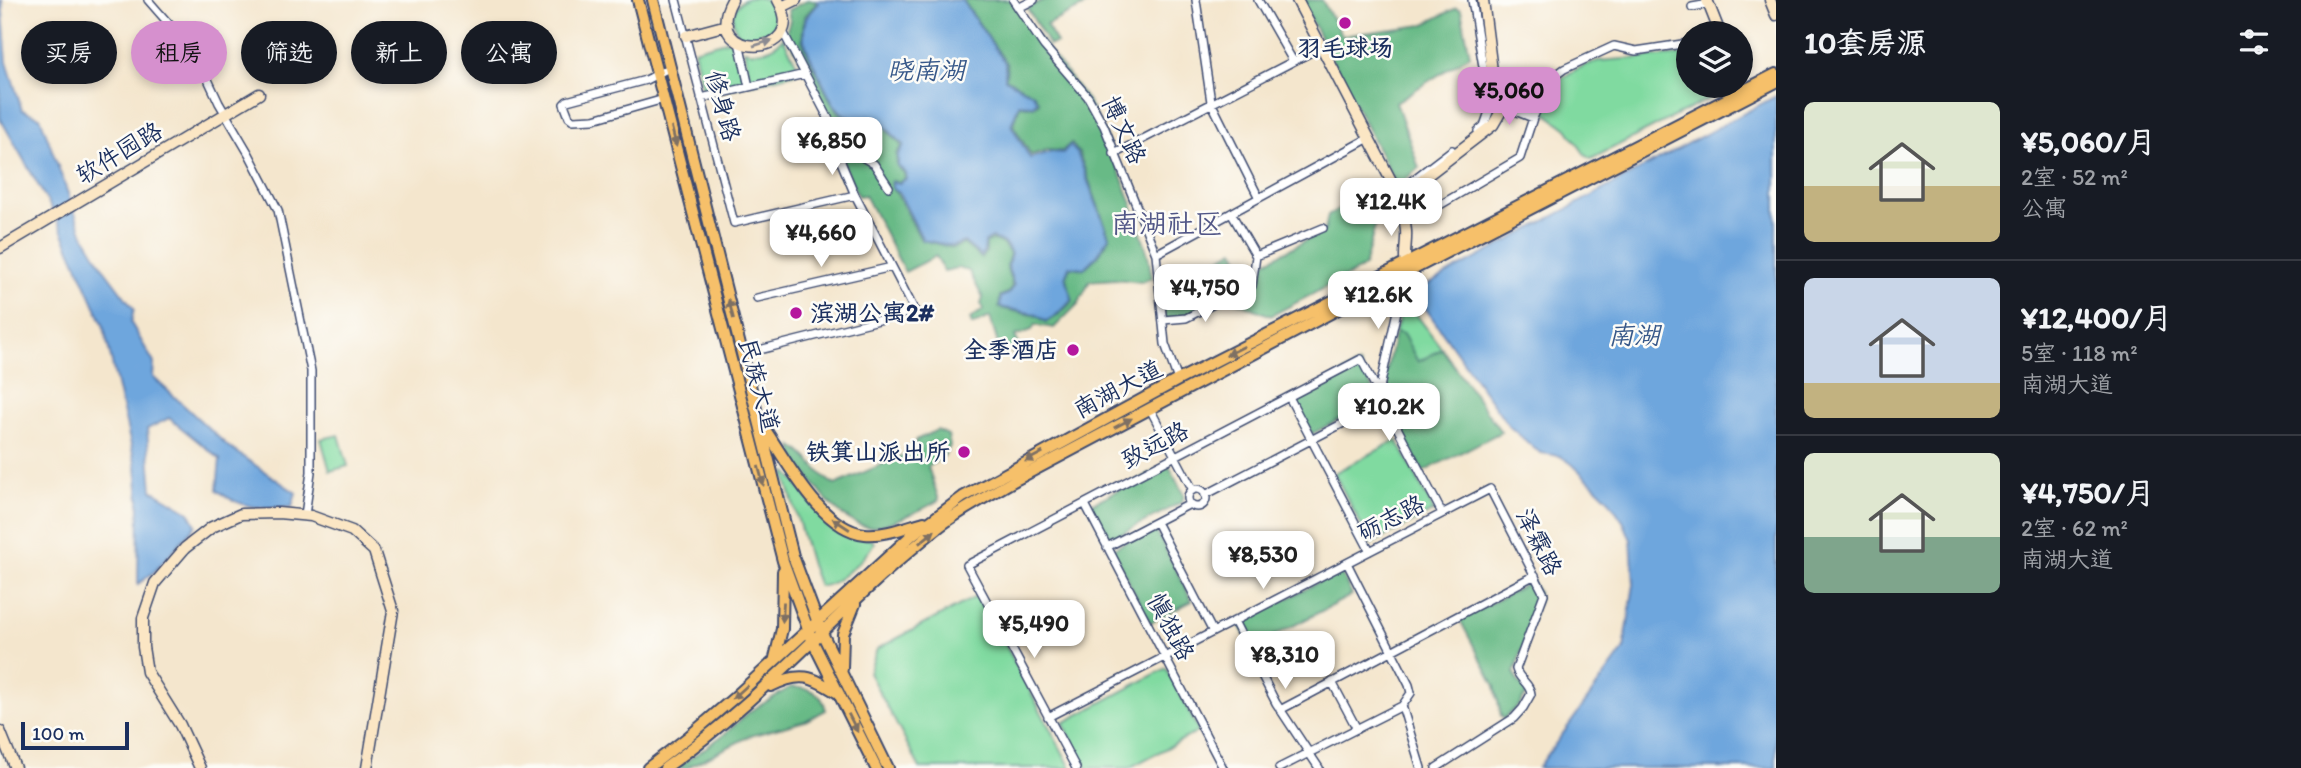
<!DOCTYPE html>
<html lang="zh">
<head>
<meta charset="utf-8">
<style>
	body { margin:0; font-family:Itim,"LXGW WenKai TC",sans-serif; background:#242831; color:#f1f3f6; height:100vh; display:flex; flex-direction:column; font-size:26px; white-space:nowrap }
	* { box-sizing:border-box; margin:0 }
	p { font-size:23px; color:#9ea1a6 }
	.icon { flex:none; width:38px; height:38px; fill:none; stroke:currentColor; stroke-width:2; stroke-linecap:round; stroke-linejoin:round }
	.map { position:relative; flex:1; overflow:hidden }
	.side { display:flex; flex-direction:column; background:#171b24; width:525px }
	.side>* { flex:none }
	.banner { position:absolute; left:21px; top:21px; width:665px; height:63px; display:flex; gap:14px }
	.fabs { position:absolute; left:1676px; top:21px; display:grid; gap:14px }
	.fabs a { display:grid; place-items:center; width:77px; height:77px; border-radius:50%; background:#171b24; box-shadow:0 4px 10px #0003; font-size:35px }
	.scale { position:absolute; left:21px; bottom:18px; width:108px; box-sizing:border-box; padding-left:7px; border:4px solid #1b2f5e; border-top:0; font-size:19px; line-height:24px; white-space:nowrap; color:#1b2f5e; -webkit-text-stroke:5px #fdfcf7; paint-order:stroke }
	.price { position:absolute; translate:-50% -60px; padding:0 16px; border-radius:14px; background:#fff; color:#222; font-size:23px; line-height:46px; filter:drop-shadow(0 2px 4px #0008) }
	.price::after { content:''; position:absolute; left:50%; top:42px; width:21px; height:16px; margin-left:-10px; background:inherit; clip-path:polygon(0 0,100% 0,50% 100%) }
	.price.active { background:#d690ce; color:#111 }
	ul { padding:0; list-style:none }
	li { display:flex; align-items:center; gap:21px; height:175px; padding:0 28px }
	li+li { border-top:2px solid #363941 }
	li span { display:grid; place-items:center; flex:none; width:196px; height:140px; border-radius:10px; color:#555 }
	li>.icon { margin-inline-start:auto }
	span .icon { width:84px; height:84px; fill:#fffc; stroke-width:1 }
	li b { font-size:30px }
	h2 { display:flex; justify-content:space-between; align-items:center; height:84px; padding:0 28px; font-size:30px }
	.tag { padding:0 24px; border-radius:32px; background:#171b24; box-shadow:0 4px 10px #0003; font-size:24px; line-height:63px }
	.tag.active { background:#d690ce; color:#111 }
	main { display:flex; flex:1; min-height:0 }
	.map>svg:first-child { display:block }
</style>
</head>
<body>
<main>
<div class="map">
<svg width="1776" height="768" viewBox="0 0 1776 768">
	<rect width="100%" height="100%" fill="#fdfcf7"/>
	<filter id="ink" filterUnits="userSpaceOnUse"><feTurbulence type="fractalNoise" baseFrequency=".0143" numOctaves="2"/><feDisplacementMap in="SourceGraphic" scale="14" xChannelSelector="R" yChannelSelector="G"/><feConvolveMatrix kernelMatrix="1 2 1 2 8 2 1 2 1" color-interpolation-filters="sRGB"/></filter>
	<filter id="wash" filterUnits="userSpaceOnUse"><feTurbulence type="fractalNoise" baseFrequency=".00686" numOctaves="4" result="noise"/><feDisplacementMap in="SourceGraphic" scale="28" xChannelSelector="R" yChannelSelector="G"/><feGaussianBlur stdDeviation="1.57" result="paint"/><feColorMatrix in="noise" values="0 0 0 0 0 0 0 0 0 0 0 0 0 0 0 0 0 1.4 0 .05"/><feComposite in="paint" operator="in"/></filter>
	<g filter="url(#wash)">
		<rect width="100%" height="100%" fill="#f4e6cd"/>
		<path fill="#80daa0" stroke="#4e847f" stroke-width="2" d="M733 19a22 22 0 1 1 44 0a22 22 0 1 1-44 0Z
			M783,38L801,72L751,84L744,50C760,54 773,50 783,38Z
			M729,40L737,47L746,85L704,95L694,50Z
			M1689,54V86L1732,87L1591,159L1586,156L1567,129L1539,108C1553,81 1569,70 1598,61Z
			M1406,312L1415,313L1442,349L1418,362L1403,334L1395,332L1400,316Z
			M339,435L348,466L330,471L321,439Z
			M1397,440L1434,511L1371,544L1334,473Z
			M787,472C819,508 817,529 872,540L874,543C866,557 835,588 819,586L811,565L785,475Z
			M979,595L1071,768H920L869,673L877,649Z
			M1166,668L1199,731L1129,768H1087L1063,723Z"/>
		<path fill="#68ba86" stroke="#427472" stroke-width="2" d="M807,0H815L816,4L804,17L802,40L808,56L832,104L840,113L869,132L881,125L902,146L896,154L897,166L904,173L905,178L900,182L891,181L892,189L897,194L921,240L953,248L964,244L981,258L986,252V243L992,240C1002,242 1005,246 1010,254C1003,272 1010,271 1012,286L1008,293L1000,296L999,308L1037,316L1046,322L1056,317L1073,301L1066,277L1070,267L1084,269L1098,256L1110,238L1079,153L1071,143L1062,151L1047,150L1031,155L1013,125L1020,105L1034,107L1039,102L1034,94L1006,78L1007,64L963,0H1010L1087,100L1102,128L1131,201L1148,255L1152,278L1141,282L1115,279L1090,281L1078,304L1054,328L1035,325L1032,330L1015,336L1019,345L1013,354L1008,348L1000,351L990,317L972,325L970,319L983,310L981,304L983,298L969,271L958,268L944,271L936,256L905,272L865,195L858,196L843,163L845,146L786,33L790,20L788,10Z
			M1043,0H1096L1046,25L1057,43L1049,45L1027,8Z
			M1301,0H1322L1342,36L1423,25L1456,8L1461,10L1470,55L1396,102L1419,168L1397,186Z
			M1378,186L1384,193L1364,267L1271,316L1224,296L1186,318L1163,322L1165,289L1234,250L1247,272L1325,230L1328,215Z
			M1395,332L1403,334L1418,362L1442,349L1501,432L1423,472L1382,392Z
			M1359,364L1378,399L1312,434L1294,399Z
			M937,430L948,435L950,446L944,456L928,467L939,500C926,508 882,529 868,527C847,523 829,504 817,488C807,474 795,463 792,446C810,455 818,476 835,485L913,451L916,440Z
			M1168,464L1184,495L1182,502L1108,541L1089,505Z
			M1154,527L1192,601L1150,623L1112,549Z
			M1340,571L1352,595L1251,648L1239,624Z
			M1532,581L1538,592L1539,599L1514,673L1517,680L1528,692L1519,705L1504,719L1501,716L1495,686L1460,620Z
			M791,687C809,688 822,691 826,710L805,721L750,736L686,768H677L726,733L749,712Z"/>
		<path fill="#6ea6dd" stroke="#446a9e" stroke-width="2" d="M0,0H2L7,62L22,110L40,117L82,232L104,269L134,309L131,323L154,363L153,377L230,448L296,493L292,507C263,509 240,509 217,490L220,459L169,418L147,429L152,490L189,512L196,525L154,572L138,584L139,499L136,467L103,324L54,213L0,118Z
			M817,0H962L1005,63V79L1033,94L1037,101L1033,105L1019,104L1011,125L1030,158L1050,152L1063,153L1070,145L1077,153L1109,237L1097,255L1084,268L1069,266L1065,277L1072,299L1055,316L1046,321L1035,314L1000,307L1001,297L1009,294L1014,286C1011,272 1005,271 1011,254C1007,244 1003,241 992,238L985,242L984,251L981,256L964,242L953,246L923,240L899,193L892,188V182L900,183L907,178L906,173L898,166V155L904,145L881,123L870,130L842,113L833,103L810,56L804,40V28L806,18L818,4Z
			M1776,96V768H1538L1624,649L1634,584L1631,540L1624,523L1608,499L1572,464L1560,456L1541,453L1535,449L1509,426L1414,292Z"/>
	</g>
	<g filter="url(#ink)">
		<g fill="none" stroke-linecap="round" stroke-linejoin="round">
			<defs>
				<path id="street" d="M148,0L197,56L219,103L249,154L278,210L311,371V472L305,515
					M676,0L734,223L855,195
					M1013,0L1044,46L1088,97L1104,126L1156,254L1165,344L1178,380
					M1196,0L1211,102L1259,198
					M1258,0L1293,61
					M1472,0L1490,109L1484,126L1478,131
					M1692,7L1709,4
					M1018,8L1034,0
					M739,42L749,87
					M701,98L805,74
					M664,99L594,119L573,120L569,117L564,104L567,101L646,80L671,67
					M1500,105L1533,118L1551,79L1564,69L1614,46L1636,51L1689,43
					M845,147L874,164L889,187
					M1114,154L1321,47
					M1397,192L1452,150
					M1231,213L1256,256L1252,286
					M1405,220L1440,205L1520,158L1533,118
					M1156,254L1369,138
					M1256,256L1323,228
					M757,298L892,267
					M1163,320L1186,318L1237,292
					M763,349L915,311L855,195L841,162L844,148L782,30
					M1379,392L1405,275
					M1289,397L1370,551
					M1150,409L1193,490
					M1188 498a9 9 0 1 1 18 0a9 9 0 1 1-18 0Z
					M1205,495L1384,402
					M1085,504L1223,768
					M1156,522L1213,632
					M1107,547L1190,504
					M1234,621L1276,703L1319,768
					M1332,682L1357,729
					M1402,706L1421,768
					M1280,710L1535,575
					M1048,717L1490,489L1544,594L1516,669C1519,680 1530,683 1531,694L1523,708L1514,718L1436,768
					M1076,768L967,565L1361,359L1442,513
					M1279,768L1402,706L1411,693L1409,685L1347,563"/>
				<path id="secondary" d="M732,0C698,61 813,61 778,0
					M1297,0L1397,192C1402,205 1405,217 1406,231C1407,245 1402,258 1408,270
					M1707,0L1720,33
					M1770,0L1776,15
					M782,7L796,0
					M686,36L727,25
					M1399,197L1493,125L1500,113V105L1493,79L1483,0
					M0,248L259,94
					M0,731L15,768
					M200,768L180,725L147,672L143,647V618L155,583L185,548L212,527L241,514L278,513L311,516L352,531L374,551L393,611L367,768"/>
				<path id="primary" d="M638,0L783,561L812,640L876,768
					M653,0L793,556L821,631L888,768
					M766,431C788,463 822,530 865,534C884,536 906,527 924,522
					M775,658L782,629L783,571
					M842,669L843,634L855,604
					M771,686C801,671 811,676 838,693
					M648,768L687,738L735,697L912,535L963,497L1178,380L1776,74
					M665,768C766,698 843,602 940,526C964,508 991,494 1017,479L1408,272L1776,82"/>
			</defs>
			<use href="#street" stroke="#3c4a6f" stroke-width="10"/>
			<use href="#secondary" stroke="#3c4a6f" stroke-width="13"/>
			<use href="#primary" stroke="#3c4a6f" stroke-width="14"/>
			<use href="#street" stroke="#fff" stroke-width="7"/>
			<use href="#secondary" stroke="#fbe6c4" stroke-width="10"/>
			<use href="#primary" stroke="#f6c06b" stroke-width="10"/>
		</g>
		<defs><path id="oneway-solid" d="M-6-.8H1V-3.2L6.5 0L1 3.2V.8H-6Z" transform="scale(1.75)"/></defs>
		<use fill="#8b8a91" href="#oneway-solid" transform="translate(763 43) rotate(-17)"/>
		<g fill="#7e7064">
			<use href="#oneway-solid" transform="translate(674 137) rotate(76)"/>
			<use href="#oneway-solid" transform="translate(731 309) rotate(-104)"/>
			<use href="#oneway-solid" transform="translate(1235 351) rotate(153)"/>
			<use href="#oneway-solid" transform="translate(1123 423) rotate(-28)"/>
			<use href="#oneway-solid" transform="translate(1034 457) rotate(152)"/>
			<use href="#oneway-solid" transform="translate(761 476) rotate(75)"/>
			<use href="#oneway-solid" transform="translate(841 524) rotate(-147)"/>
			<use href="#oneway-solid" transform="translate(927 537) rotate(-39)"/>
			<use href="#oneway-solid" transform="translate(783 612) rotate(93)"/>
			<use href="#oneway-solid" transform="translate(740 692) rotate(138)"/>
			<use href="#oneway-solid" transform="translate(853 723) rotate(63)"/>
		</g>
	</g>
	<g fill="#b5179e" stroke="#fdfcf7" stroke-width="2.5">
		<circle cx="1345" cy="23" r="7"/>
		<circle cx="796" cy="313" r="7"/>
		<circle cx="1073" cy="350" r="7"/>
		<circle cx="964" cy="452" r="7"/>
	</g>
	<g text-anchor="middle" stroke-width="5" stroke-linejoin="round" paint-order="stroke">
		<g font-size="24" font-weight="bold" fill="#1b2f5e" stroke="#fdfcf7" text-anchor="end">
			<text x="1345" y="56" text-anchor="middle">羽毛球场</text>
			<text x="810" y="321" text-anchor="start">滨湖公寓2#</text>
			<text x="1059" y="358">全季酒店</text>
			<text x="950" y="460">铁箕山派出所</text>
		</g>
		<g font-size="24" fill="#1b2f5e" stroke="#fdfcf7">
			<text transform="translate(723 106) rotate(75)" y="8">修身路</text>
			<text transform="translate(1124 130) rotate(65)" y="8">博文路</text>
			<text transform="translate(119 153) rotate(-31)" y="8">软件园路</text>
			<text transform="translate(759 385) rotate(75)" y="8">民族大道</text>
			<text transform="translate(1118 389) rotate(-28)" y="8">南湖大道</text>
			<text transform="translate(1155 445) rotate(-28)" y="8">致远路</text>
			<text transform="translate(1391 518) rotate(-27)" y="8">砺志路</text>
			<text transform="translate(1539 542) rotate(63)" y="8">泽霖路</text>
			<text transform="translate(1171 627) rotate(62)" y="8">慎独路</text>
		</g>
		<g font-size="26" font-style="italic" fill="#38598a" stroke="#fdfcf7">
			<text x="926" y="79">晓南湖</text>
			<text x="1634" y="344">南湖</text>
		</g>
		<g font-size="28" fill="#525787" stroke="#fdfcf7">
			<text x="1167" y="233">南湖社区</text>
		</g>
	</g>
</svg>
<div class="fabs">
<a><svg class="icon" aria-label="layers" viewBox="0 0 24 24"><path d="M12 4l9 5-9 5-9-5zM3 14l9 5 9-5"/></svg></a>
</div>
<div class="scale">100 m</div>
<b class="price active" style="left:1509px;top:127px">¥5,060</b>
<b class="price" style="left:832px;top:177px">¥6,850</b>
<b class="price" style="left:1391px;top:238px">¥12.4K</b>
<b class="price" style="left:821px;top:269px">¥4,660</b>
<b class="price" style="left:1205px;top:324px">¥4,750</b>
<b class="price" style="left:1378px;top:331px">¥12.6K</b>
<b class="price" style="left:1389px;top:443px">¥10.2K</b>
<b class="price" style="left:1263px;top:591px">¥8,530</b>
<b class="price" style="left:1034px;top:660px">¥5,490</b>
<b class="price" style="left:1285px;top:691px">¥8,310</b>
<div class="banner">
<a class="tag">买房</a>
<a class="tag active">租房</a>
<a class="tag">筛选</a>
<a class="tag">新上</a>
<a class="tag">公寓</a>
</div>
</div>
<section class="side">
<h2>10套房源<svg class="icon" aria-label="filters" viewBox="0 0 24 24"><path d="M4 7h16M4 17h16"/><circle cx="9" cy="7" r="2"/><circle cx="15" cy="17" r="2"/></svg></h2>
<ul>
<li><span style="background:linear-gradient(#dfe7d0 60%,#c2b280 0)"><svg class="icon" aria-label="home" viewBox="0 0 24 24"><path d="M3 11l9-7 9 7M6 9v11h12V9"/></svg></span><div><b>¥5,060/月</b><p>2室 · 52 m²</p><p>公寓</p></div></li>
<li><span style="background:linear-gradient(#c9d6e8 75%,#c2b280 0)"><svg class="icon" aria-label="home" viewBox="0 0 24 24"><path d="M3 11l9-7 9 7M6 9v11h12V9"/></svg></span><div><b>¥12,400/月</b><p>5室 · 118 m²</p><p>南湖大道</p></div></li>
<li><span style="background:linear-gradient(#dfe7d0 60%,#7fa58c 0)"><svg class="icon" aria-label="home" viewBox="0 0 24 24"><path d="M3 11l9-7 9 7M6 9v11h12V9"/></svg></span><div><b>¥4,750/月</b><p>2室 · 62 m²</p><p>南湖大道</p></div></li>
</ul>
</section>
</main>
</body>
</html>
